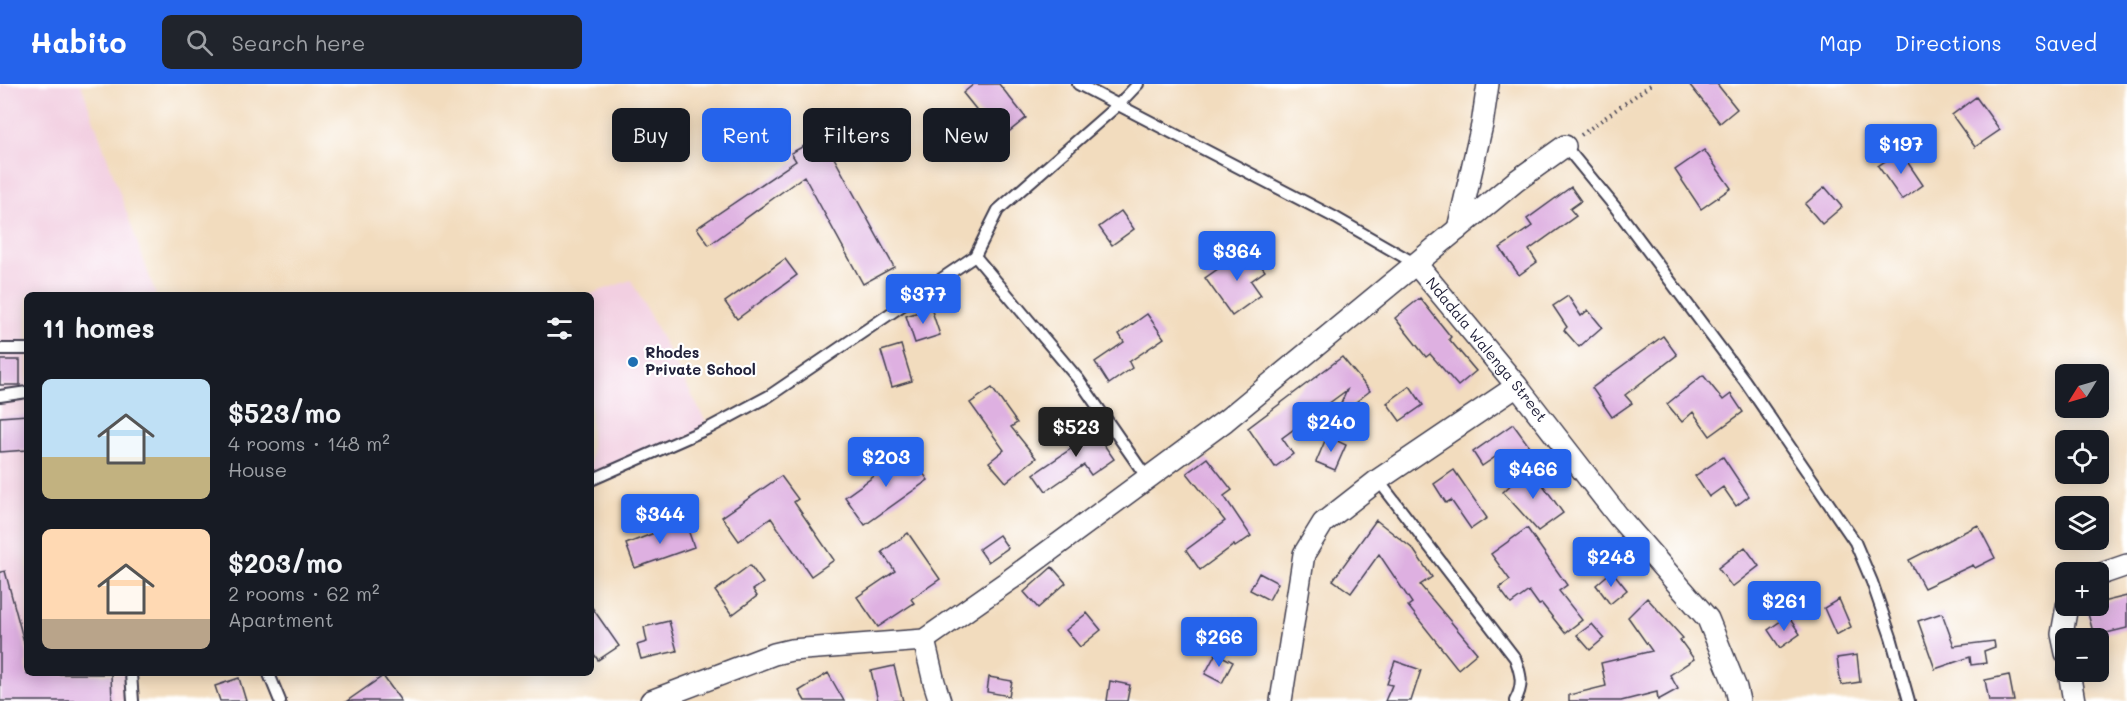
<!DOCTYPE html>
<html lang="en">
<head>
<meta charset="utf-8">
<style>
	body { margin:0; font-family:Mali,sans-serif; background:#20242c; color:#f1f3f6; height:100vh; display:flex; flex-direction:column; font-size:22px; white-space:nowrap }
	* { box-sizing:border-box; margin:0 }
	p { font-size:20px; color:#9ea1a6 }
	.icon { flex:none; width:33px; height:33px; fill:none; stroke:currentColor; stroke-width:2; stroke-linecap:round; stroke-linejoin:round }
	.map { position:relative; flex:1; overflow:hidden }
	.side { position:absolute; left:24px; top:208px; width:570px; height:384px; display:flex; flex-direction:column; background:#171b24; border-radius:9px; box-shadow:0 3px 15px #0003 }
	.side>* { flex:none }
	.top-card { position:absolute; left:612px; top:24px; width:570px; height:54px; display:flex; gap:12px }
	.needle { width:39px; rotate:233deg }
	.fabs { position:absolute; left:2055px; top:280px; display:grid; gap:12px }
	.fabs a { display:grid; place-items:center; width:54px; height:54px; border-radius:9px; background:#171b24; box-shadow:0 3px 15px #0003; font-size:30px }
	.price { position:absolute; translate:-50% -51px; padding:0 14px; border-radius:6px; background:#2563eb; color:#fff; font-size:20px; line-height:39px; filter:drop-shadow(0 2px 3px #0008) }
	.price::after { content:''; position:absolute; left:50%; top:36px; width:18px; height:14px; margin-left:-9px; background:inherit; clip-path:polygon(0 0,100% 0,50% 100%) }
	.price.on { background:#222; color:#fff }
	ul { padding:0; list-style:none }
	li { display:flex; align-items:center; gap:18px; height:150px; padding:0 18px }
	li span { display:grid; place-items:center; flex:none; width:168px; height:120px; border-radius:9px; color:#555 }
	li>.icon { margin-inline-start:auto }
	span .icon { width:72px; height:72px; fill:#fffc; stroke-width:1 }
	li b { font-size:26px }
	h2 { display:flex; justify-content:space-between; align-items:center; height:72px; padding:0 18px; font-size:26px }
	.chip { padding:0 21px; border-radius:9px; background:#171b24; box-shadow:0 3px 15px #0003; font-size:21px; line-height:54px }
	.chip.on { background:#2563eb; color:#fff }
	header { display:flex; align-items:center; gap:36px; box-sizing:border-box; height:84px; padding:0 30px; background:#2563eb; color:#fff }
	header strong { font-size:28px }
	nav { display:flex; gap:33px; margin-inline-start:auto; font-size:21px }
	.search { width:420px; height:54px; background:#20242c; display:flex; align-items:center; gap:15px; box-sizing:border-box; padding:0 21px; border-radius:9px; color:#9ea1a6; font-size:22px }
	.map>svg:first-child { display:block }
</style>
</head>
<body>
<header>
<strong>Habito</strong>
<div class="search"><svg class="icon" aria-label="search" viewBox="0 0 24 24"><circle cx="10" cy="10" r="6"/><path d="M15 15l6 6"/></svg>Search here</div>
<nav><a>Map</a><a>Directions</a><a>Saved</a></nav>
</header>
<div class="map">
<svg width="2127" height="617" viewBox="0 0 2127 617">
	<rect width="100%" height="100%" fill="#fff"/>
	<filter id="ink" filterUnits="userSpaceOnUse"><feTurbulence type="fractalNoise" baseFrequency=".0167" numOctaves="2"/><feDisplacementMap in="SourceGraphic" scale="12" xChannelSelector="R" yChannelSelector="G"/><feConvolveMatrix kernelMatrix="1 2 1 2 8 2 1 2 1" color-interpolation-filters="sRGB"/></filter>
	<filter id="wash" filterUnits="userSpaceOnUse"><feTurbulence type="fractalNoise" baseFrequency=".008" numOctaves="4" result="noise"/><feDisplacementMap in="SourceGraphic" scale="24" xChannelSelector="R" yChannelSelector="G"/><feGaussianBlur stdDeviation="1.35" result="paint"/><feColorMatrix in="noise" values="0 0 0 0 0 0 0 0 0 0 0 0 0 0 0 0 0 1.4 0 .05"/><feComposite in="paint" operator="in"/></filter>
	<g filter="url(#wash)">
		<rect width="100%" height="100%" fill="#f2dcbe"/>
		<path fill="#f2cfe1" d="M0,0H81L156,211L27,212V590H131L133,617H0Z
			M631,196L709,344L591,396V212H585Z"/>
		<g id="blocks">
			<path fill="#deb0e1" d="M974,0H999L1026,34L1000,55L963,9Z
				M1689,0H1717L1737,25L1720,39Z
				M1976,13L2000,46L1975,63L1952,31Z
				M822,52L894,183L863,200L804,92L709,161L697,144L796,77L791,69Z
				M1704,66L1731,104L1701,125L1675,86Z
				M1900,67L1923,101L1902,116L1878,82Z
				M1571,103L1581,117L1570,125L1576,132L1529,166L1537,178L1519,191L1500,164L1532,142L1527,135Z
				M1825,103L1842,123L1822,140L1805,120Z
				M1121,127L1134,145L1112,161L1099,143Z
				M1248,164L1265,187L1251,197L1261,211L1232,232L1205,194Z
				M785,175L797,191L737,235L725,218Z
				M1568,212L1581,232L1588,226L1602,243L1579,263L1564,246L1567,243L1553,222Z
				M1420,214L1451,253L1449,255L1476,287L1458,302L1430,270L1426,273L1395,234Z
				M931,224L940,251L915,259L906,232Z
				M1147,230L1164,254L1129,278L1132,284L1109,300L1095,278L1124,258L1119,250Z
				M1663,252L1677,271L1625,311L1632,319L1612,333L1592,304Z
				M901,261L912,297L892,303L881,267Z
				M1342,273L1370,307L1334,335L1347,306L1282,354L1293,370L1275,383L1248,344Z
				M0,276H20V301H0Z
				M1703,291L1723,316L1731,310L1743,328L1710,352L1693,328L1682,338L1667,320Z
				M1410,302L1423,321L1400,337L1387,319Z
				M992,304L1017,339L1011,343L1036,374L1006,398L989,378L1004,366L970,319Z
				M27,331V366L0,368V333Z
				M1088,338L1114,375L1091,391L1084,381L1046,407L1034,390L1072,364L1066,354Z
				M1513,340L1529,362L1510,376L1504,367L1482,382L1473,368Z
				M1327,352L1346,361L1335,386L1316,378Z
				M908,368L928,396L865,441L845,413Z
				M1723,373L1749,412L1736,422L1723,403L1709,413L1695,392Z
				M1207,374L1232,406L1224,412L1251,452L1235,463L1234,461L1200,486L1186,466L1225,437L1187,389Z
				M1530,383L1545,399L1543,401L1563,429L1538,447L1503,408Z
				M1454,386L1487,434L1471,445L1451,416L1446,419L1434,400Z
				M781,392L798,415L794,418L834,476L811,492L771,434L739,457L722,433Z
				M1376,436L1413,465L1432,493L1420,501L1477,569L1458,585L1408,522L1412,519L1379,470L1351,509L1333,496Z
				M685,437L694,463L635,484L626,460Z
				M1978,441L1995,474L1975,484L1973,481L1924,504L1909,476Z
				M1527,444L1567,501L1559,507L1582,536L1565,549L1542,520L1539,521L1529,507L1511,520L1499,504L1510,496L1491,470Z
				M908,449L940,495L911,515L914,519L878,543L857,513L895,487L882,468Z
				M999,451L1008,464L988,478L979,465Z
				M1745,463L1759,482L1732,503L1718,484Z
				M750,481L763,499L753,506L757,512L732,531L715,507Z
				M1052,483L1066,499L1038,524L1024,508Z
				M5,487L27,569V590H111L112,617H0V488Z
				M1612,487L1627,506L1610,520L1596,501Z
				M1259,489L1278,499L1269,516L1250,506Z
				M2127,512V544L2094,552L2086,522H2098V519Z
				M1647,514L1683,554L1680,556L1694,575L1670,591L1678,605L1658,616L1657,608L1621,617H1569V611L1606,602L1601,579L1652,567L1628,533Z
				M1839,515L1851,543L1836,551L1824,524Z
				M591,522L619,562L598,576L591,566Z
				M1087,529L1101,546L1080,563L1066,546Z
				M1942,529L1954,562L1994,557L1995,563L1984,567L1986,579L1971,581L1970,573L1935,585L1918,537Z
				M1788,532L1800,550L1780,564L1768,546Z
				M669,537L677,567L641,575L637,561L647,558L644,543Z
				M1592,540L1604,554L1590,566L1577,551Z
				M1216,569L1233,578L1222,599L1205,590Z
				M1857,571L1860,598L1841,601L1837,574Z
				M1395,577L1421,586L1411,617H1385L1392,601L1387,600Z
				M894,582L903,617H878L871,587Z
				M828,589L844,617H805L799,607Z
				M2009,591L2014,617H1989L1985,596Z
				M383,592L401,617H347Z
				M989,593L1012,597L1009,612L987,608Z
				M239,594L246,617H220L215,602Z
				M1110,597L1130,601L1127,617H1107Z"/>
		</g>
	</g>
	<g filter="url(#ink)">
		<use href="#blocks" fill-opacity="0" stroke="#413e4f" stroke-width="1.5"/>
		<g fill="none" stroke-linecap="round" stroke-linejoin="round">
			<defs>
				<path id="service" d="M1078,0L1336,134L1416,180
					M1565,62L1615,123L1745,297L1855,458L1872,498L1891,553L1909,617
					M975,172L1079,296L1147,394
					M0,265H27
					M0,312L27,308
					M591,396L709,344L769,312L975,172L998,126L1119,20L1138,0
					M1378,396L1515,574C1521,590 1524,601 1515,617
					M131,590L133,617
					M269,590L280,617"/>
				<g id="minor">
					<path d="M1458,145L1482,41L1488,0"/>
					<path id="s1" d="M1416,180L1517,302L1618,432L1708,535L1736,604L1739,617"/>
					<path d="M2098,491L2127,481"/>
					<path d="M924,556L934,598L940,617"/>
					<path d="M2066,569L2062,550L2067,522"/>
					<path d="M2069,588L2074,617"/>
					<path d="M651,617L774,570L791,566L924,556L1011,495L1225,337L1516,97L1565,62"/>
					<path d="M1281,617L1304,470L1323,439L1378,396L1517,302"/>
				</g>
			</defs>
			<use href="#service" stroke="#413e4f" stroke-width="14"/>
			<use href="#minor" stroke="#413e4f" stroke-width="24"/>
			<path stroke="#413e4f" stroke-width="4" stroke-dasharray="1.5 4.5" stroke-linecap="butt" d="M1581,51L1652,0"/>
			<use href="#service" stroke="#fff" stroke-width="10"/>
			<use href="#minor" stroke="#fff" stroke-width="21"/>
		</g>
	</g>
	<circle fill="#1f6fb2" stroke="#fff" stroke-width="2" cx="633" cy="278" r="6"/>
	<g text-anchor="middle" stroke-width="4.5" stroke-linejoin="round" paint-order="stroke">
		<g font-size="15" fill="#22223b" stroke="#fff">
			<text dy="5" stroke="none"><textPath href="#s1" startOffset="111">Ndadala Walenga Street</textPath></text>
		</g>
		<g font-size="15" font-weight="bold" fill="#22223b" stroke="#fff" text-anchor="start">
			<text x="645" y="274">Rhodes<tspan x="645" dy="17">Private School</tspan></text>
		</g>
	</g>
</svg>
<div class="fabs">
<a><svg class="needle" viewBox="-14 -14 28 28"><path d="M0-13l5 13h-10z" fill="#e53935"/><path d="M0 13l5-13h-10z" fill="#9ea1a6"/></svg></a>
<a><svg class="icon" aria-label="locate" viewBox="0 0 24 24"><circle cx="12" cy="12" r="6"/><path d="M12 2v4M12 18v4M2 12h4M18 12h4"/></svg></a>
<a><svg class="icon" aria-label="layers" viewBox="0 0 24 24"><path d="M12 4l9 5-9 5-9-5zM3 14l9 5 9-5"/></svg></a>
<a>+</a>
<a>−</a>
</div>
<b class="price" style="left:1901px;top:91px">$197</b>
<b class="price" style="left:1237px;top:198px">$364</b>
<b class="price" style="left:923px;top:241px">$377</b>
<b class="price" style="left:1331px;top:369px">$240</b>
<b class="price on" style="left:1076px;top:374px">$523</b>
<b class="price" style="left:886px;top:404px">$203</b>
<b class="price" style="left:1533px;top:416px">$466</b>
<b class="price" style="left:660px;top:461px">$344</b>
<b class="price" style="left:1611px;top:504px">$248</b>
<b class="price" style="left:1784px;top:548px">$261</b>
<b class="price" style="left:1219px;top:584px">$266</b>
<div class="top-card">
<a class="chip">Buy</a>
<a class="chip on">Rent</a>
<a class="chip">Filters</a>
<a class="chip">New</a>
</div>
<section class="side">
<h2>11 homes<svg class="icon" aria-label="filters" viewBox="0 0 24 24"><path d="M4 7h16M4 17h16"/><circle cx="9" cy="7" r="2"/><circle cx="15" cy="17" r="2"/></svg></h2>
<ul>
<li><span style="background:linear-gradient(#bfe0f5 65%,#c2b280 0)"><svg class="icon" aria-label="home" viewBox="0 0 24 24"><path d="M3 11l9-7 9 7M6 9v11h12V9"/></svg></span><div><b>$523/mo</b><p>4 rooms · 148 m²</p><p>House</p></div></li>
<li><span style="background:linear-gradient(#ffd9b3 75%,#b9a48a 0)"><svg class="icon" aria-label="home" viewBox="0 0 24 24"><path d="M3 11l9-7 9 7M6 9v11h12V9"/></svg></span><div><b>$203/mo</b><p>2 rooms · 62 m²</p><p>Apartment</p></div></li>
</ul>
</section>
</div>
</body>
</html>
